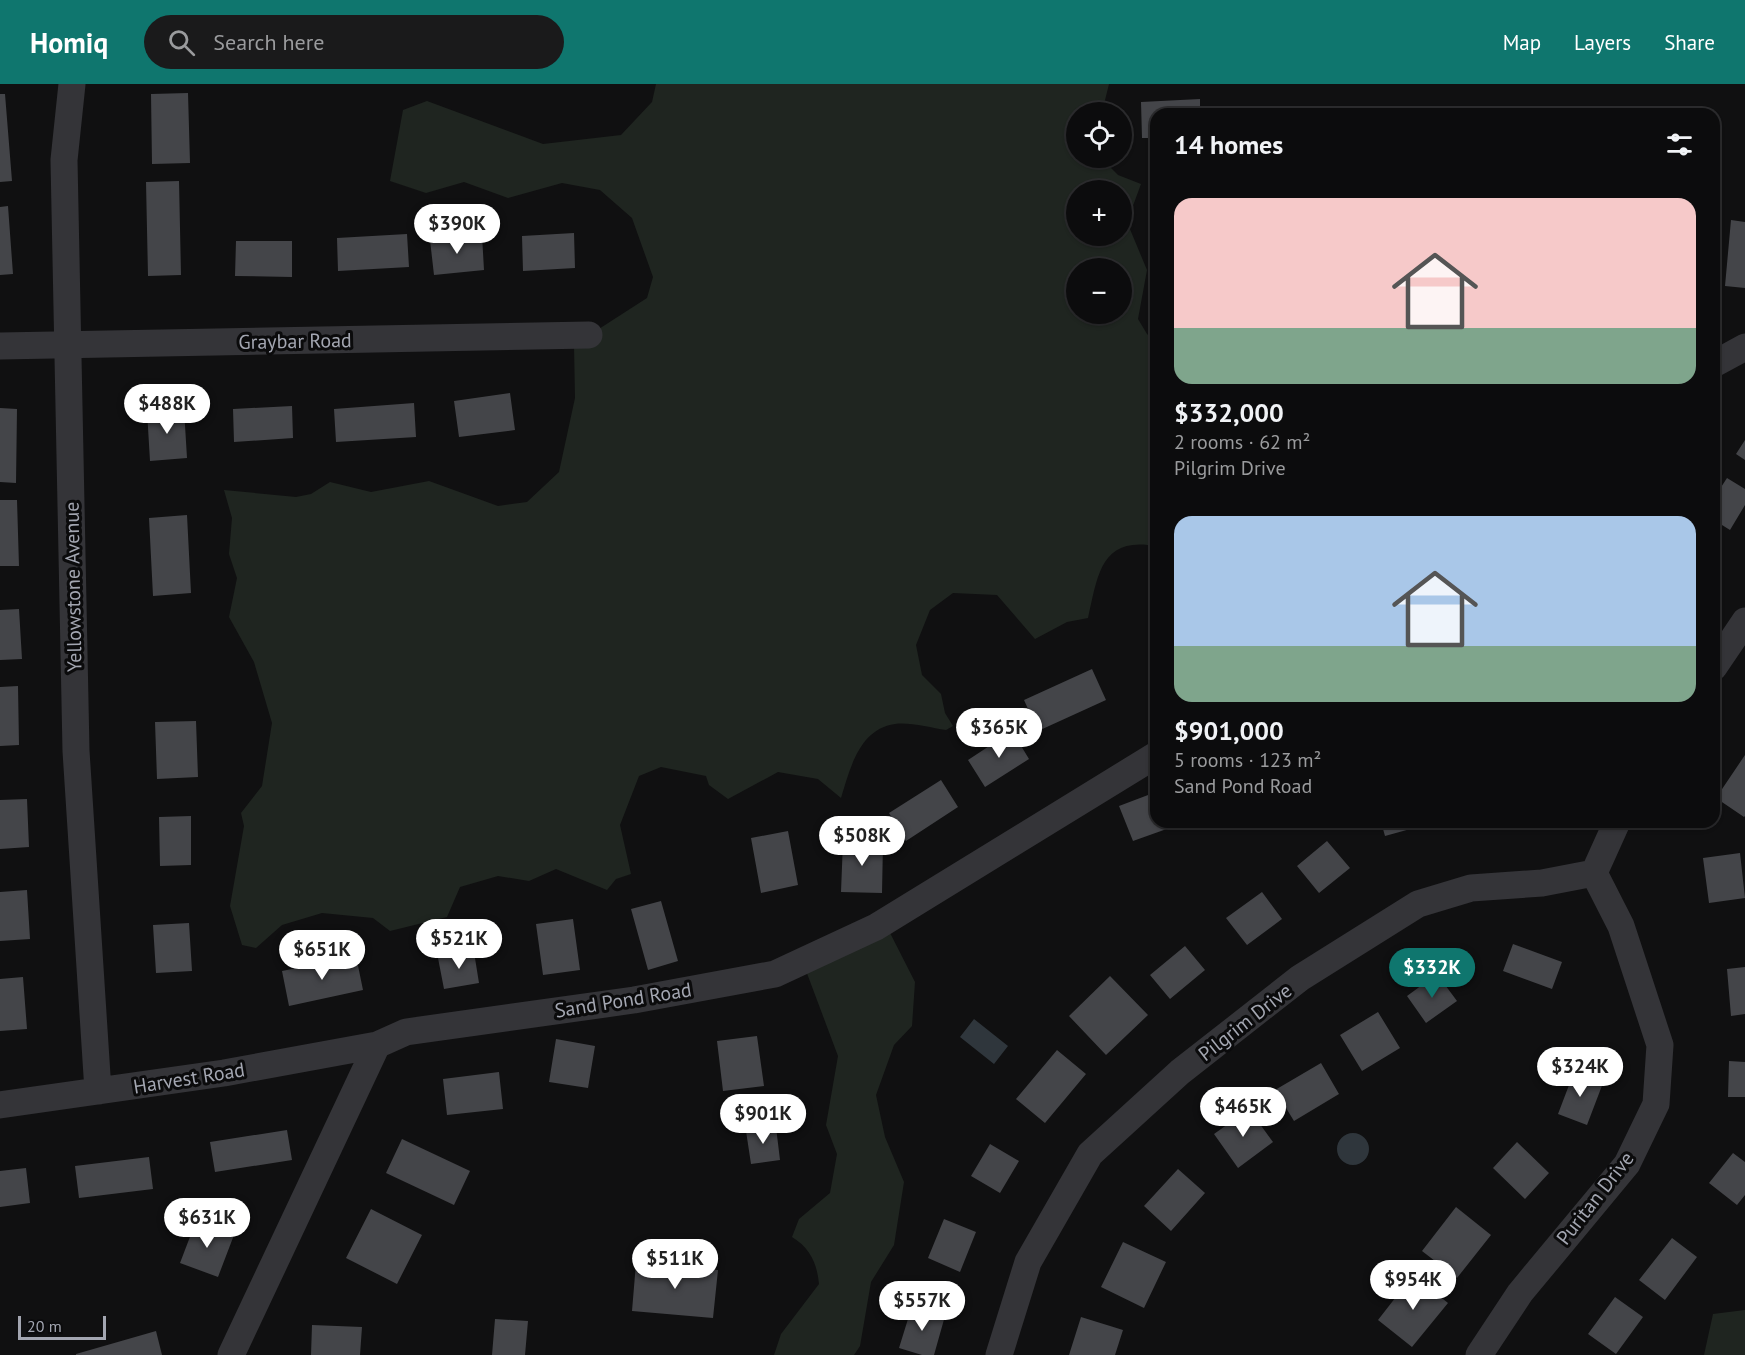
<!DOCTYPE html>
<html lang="en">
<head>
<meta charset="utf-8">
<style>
	body { margin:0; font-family:"PT Sans",sans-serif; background:#1a1a1b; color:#f1f3f6; height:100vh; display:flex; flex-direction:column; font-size:22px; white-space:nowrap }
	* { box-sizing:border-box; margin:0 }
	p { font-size:20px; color:#9a9b9d }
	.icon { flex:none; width:33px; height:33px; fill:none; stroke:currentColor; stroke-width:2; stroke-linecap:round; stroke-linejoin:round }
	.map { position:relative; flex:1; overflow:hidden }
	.side { position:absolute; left:1150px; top:24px; width:570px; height:720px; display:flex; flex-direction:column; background:#0c0c0d; border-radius:18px; box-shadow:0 2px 4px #0004,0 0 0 2px #2c2c2e }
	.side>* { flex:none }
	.buttons { position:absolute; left:1066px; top:18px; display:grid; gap:12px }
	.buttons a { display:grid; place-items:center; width:66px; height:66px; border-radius:50%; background:#0c0c0d; box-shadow:0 2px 4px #0004,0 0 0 2px #2c2c2e; font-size:30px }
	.scale { position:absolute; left:18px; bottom:15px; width:88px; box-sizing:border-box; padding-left:6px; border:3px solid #a3a6b1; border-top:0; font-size:16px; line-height:21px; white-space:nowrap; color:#a3a6b1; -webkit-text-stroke:4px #0b0b0c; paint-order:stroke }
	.price { position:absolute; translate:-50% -51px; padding:0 14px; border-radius:21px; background:#fff; color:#222; font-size:20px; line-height:39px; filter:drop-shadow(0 2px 3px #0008) }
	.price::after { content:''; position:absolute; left:50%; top:36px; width:18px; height:14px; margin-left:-9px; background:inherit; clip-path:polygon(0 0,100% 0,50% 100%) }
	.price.selected { background:#0f766e; color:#fff }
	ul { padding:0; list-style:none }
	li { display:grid; align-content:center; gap:12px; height:318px; padding:0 24px }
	li span { display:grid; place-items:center; height:186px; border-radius:18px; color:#555 }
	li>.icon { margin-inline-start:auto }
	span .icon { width:108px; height:108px; fill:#fffc; stroke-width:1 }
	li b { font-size:26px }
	h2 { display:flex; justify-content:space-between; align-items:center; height:72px; padding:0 24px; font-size:26px }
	header { display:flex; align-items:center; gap:36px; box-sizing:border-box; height:84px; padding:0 30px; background:#0f766e; color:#fff }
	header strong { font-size:28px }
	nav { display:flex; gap:33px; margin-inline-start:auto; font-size:21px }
	.search { width:420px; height:54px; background:#1a1a1b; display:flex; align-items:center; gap:15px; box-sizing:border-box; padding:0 21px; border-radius:33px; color:#9a9b9d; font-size:22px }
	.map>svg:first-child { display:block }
</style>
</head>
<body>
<header>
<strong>Homiq</strong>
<div class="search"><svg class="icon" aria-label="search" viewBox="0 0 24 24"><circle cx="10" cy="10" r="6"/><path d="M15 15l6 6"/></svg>Search here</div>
<nav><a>Map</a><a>Layers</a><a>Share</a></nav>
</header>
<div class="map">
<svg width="1745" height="1271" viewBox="0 0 1745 1271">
	<rect width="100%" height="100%" fill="#101011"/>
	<path fill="#1f2520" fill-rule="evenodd" d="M656,0H1109L1102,28H1077V74H1101L1118,91L1141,100L1127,138L1147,186L1138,235L1147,250L1156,259V462C1101,452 1098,490 1088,534L1067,538L1035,555L997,511L953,509L930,526L916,561L922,591L941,610L945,629L953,642L946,646C931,644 910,638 895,640C859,645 850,685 841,714L818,695L778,688L728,715L709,701L706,692L661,683L639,692L620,741L631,790L616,795L607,806L556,785L529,797L498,792L460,803L447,833L390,847L373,834L322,829L282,841L256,864L242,861L230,822L244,742L241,729L262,702L272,639L254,578L229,533L237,494L229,470L232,434L224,406L296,413L311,410L330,398L371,408L429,397L498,422L527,418L559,388L575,314L574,261L647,214L653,193L632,134L600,106L562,99L508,114L464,98L426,109L390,97L403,26L427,17L543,60L621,51L652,18ZM1077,106H1122V152H1077ZM1077,184H1122V230H1077Z
		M887,843L915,898L912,942L894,961L876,1011L885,1053L904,1098L894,1161L871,1198L860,1262L854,1271H774L781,1250L819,1200C817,1179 810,1164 792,1153L799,1135L830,1109L837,1070L826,1041L838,972L805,884Z
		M1745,1226V1271H1704L1713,1230Z"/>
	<path fill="#2f363c" d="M974,935L1008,962L994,980L960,953Z
		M1337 1065a16 16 0 1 1 32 0a16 16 0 1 1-32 0Z"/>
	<path fill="#444549" d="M188,9L190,79L152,80L151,10Z
		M0,10H5L12,97L0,98Z
		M1200,15V30H1156V54H1142L1141,18Z
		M179,97L181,191L148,192L146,98Z
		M8,122L13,190L0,191V123Z
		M1731,136L1745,138V204L1725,202Z
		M574,149L575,184L523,187L522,152Z
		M407,150L409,183L338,187L337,154Z
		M482,151L484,186L434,191L430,156Z
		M236,157H292V193L235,192Z
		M510,309L515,346L459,353L454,317Z
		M414,319L416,353L336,358L334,325Z
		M292,322L293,354L234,358L233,325Z
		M0,324L17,325L16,399L0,398Z
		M184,325L187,374L150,377L147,327Z
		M1745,356V376L1736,370Z
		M1727,394L1745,405V421L1730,446L1714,436V414Z
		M0,416H17L19,482H0Z
		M187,431L191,509L153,512L149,434Z
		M19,525L22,575L0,576V526Z
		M1156,560V575L1151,562Z
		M1092,585L1106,616L1038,647L1024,616Z
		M18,602L19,661L0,662V603Z
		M196,637L198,693L157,695L155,638Z
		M1012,647L1029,675L985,703L968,676Z
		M1745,671V732L1744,733L1716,714Z
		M941,696L958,723L906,757L889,729Z
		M1156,708V738H1173L1175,742L1133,757L1119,722Z
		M27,715L29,763L0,765V716Z
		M191,732V781L160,782L159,733Z
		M1381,738H1432V739L1385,752Z
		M788,747L798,801L761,809L751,754Z
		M843,757L883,759L882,809L841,808Z
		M1327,757L1350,784L1319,809L1297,782Z
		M1740,769L1745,814L1709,819L1703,774Z
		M27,806L30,855L0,857V808Z
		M1262,808L1282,835L1247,861L1226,834Z
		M661,817L678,877L648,886L631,825Z
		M573,835L580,886L543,891L536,840Z
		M189,839L192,887L156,889L153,841Z
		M1513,860L1562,878L1552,905L1503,887Z
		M1185,862L1205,886L1170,915L1150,891Z
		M474,868L479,899L444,905L438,874Z
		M356,872L363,906L289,922L282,887Z
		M1745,883V930L1731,932L1727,885Z
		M1437,890L1457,917L1426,939L1407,912Z
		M1110,892L1148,931L1106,971L1069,932Z
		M23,893L27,945L0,947V895Z
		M1378,928L1400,964L1362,987L1340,951Z
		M757,952L764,1002L723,1007L717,957Z
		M556,955L595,962L588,1004L549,998Z
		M1057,966L1086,990L1045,1039L1016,1015Z
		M1729,977L1745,978V1013H1728Z
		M1321,979L1339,1010L1294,1037L1275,1006Z
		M499,988L503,1025L447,1031L443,995Z
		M1574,988L1603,999L1587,1041L1558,1030Z
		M1249,1025L1273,1058L1238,1084L1214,1050Z
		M776,1043L780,1076L751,1080L746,1047Z
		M287,1046L292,1076L215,1088L210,1058Z
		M402,1055L470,1087L454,1121L386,1089Z
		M1517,1058L1549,1089L1525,1115L1493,1084Z
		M990,1060L1019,1077L1000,1109L971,1092Z
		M1733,1069L1745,1078V1111L1737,1121L1709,1099Z
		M149,1073L153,1105L79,1114L75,1082Z
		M26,1084L30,1119L0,1123V1087Z
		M1178,1085L1205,1109L1171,1147L1144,1122Z
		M1456,1123L1491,1151L1457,1194L1422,1167Z
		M371,1125L422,1151L397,1200L346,1174Z
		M944,1135L976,1148L960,1188L928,1174Z
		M196,1137L234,1151L218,1193L180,1179Z
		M1672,1154L1697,1173L1665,1216L1639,1196Z
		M1123,1158L1166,1178L1144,1224L1101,1203Z
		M636,1179L718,1186L713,1234L632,1227Z
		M1413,1191L1448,1219L1412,1263L1378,1236Z
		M1615,1213L1643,1233L1616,1270L1588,1250Z
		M912,1222L945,1232L934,1271H922L899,1264Z
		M1081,1233L1123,1246L1115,1271H1069Z
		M495,1235L528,1237L525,1271H492Z
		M312,1241L362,1243L360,1271H311Z
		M156,1247L162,1271H76V1270Z"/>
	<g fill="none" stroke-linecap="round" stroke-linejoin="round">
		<path stroke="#343438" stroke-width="27" d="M72,0L64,76L76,667L98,1007
			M0,262L589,251
			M1714,280L1745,263
			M1714,583L1745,537
			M0,1021L224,989L377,961
			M231,1271L377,961L406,948L634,916L775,890L876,843L1156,671
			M999,1271L1028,1178L1090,1070L1180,988L1300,894L1418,820L1471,804L1542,799L1594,789
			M1479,1271L1520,1209L1627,1080L1656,1020L1660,961L1621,842L1594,789L1617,738"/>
	</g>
	<g text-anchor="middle" stroke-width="6" stroke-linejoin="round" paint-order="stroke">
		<g font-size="20" fill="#a3a6b1" stroke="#0b0b0c">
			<text transform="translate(295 257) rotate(-1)" y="7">Graybar Road</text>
			<text transform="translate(73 503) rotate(-91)" y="7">Yellowstone Avenue</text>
			<text transform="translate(623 916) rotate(-9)" y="7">Sand Pond Road</text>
			<text transform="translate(1245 938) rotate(-38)" y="7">Pilgrim Drive</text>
			<text transform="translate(189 994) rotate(-9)" y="7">Harvest Road</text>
			<text transform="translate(1595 1114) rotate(-52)" y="7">Puritan Drive</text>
		</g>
	</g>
</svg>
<div class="buttons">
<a><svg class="icon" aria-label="locate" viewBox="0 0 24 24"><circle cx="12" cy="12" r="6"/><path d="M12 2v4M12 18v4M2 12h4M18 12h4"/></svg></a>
<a>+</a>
<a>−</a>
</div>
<div class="scale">20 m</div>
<b class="price" style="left:457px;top:171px">$390K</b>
<b class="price" style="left:167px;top:351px">$488K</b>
<b class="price" style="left:999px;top:675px">$365K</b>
<b class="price" style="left:862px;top:783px">$508K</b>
<b class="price" style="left:459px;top:886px">$521K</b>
<b class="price" style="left:322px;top:897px">$651K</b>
<b class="price selected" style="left:1432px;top:915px">$332K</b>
<b class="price" style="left:1580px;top:1014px">$324K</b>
<b class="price" style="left:1243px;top:1054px">$465K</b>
<b class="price" style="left:763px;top:1061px">$901K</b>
<b class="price" style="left:207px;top:1165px">$631K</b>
<b class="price" style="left:675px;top:1206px">$511K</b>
<b class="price" style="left:1413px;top:1227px">$954K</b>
<b class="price" style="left:922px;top:1248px">$557K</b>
<section class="side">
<h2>14 homes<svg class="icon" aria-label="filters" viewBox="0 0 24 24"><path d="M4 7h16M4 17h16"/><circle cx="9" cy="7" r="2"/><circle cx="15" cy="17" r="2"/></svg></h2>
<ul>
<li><span style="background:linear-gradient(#f6c9c9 70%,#7fa58c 0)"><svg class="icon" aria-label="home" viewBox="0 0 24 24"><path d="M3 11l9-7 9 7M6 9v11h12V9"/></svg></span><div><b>$332,000</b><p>2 rooms · 62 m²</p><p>Pilgrim Drive</p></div></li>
<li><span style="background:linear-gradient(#a9c7e8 70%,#7fa58c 0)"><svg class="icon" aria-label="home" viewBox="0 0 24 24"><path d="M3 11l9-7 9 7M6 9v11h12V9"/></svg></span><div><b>$901,000</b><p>5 rooms · 123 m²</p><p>Sand Pond Road</p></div></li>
</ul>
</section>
</div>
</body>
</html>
